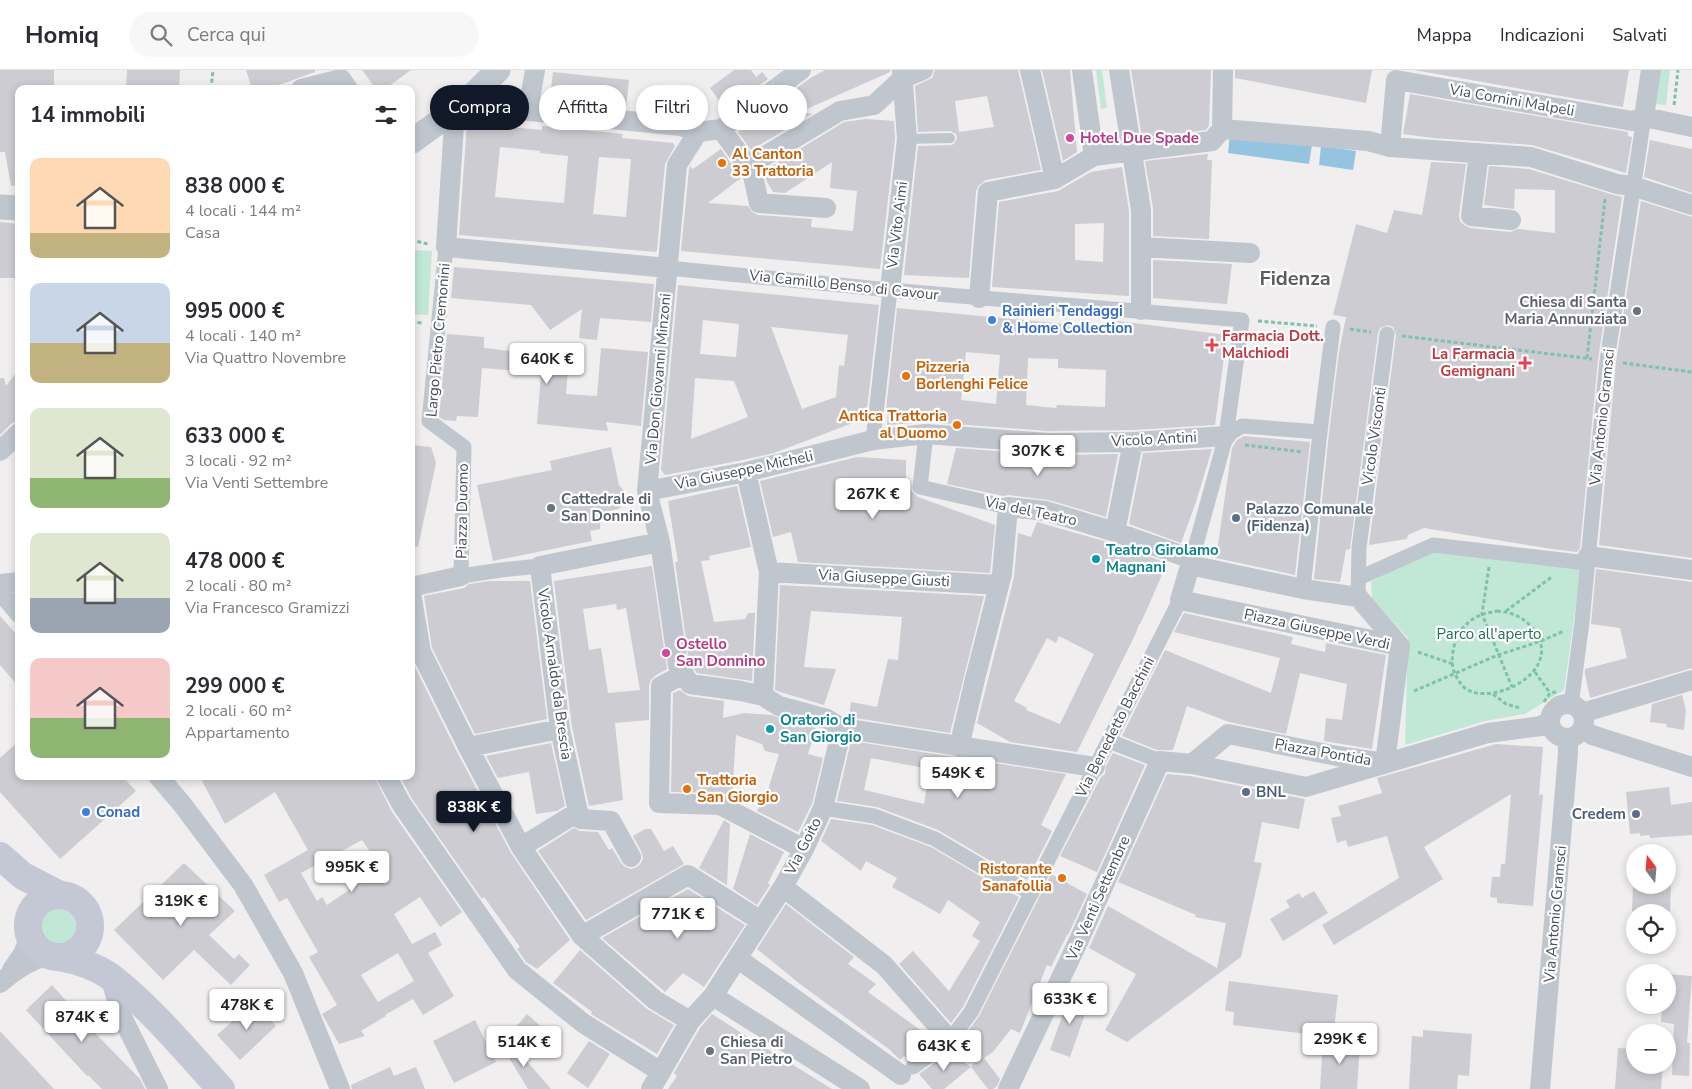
<!DOCTYPE html>
<html lang="it">
<head>
<meta charset="utf-8">
<style>
	body { margin:0; font-family:"Nunito Sans",sans-serif; background:#f7f7f7; color:#2b2b33; height:100vh; display:flex; flex-direction:column; font-size:19px; white-space:nowrap }
	* { box-sizing:border-box; margin:0 }
	p { font-size:16px; color:#7c7c81 }
	.icon { flex:none; width:28px; height:28px; fill:none; stroke:currentColor; stroke-width:2; stroke-linecap:round; stroke-linejoin:round }
	.map { position:relative; flex:1; overflow:hidden }
	.details { position:absolute; left:15px; top:15px; width:400px; height:695px; display:flex; flex-direction:column; background:#fff; border-radius:10px; box-shadow:0 2px 8px #0003 }
	.details>* { flex:none }
	.hud { position:absolute; left:430px; top:15px; width:475px; height:45px; display:flex; gap:10px }
	.needle { width:32px; rotate:344deg }
	.fabs { position:absolute; left:1626px; top:774px; display:grid; gap:10px }
	.fabs a { display:grid; place-items:center; width:50px; height:50px; border-radius:50%; background:#fff; box-shadow:0 2px 8px #0003; font-size:25px }
	.price { position:absolute; translate:-50% -42px; padding:0 11px; border-radius:5px; background:#fff; color:#222; font-size:16px; line-height:32px; filter:drop-shadow(0 1px 2px #0008) }
	.price::after { content:''; position:absolute; left:50%; top:30px; width:15px; height:11px; margin-left:-8px; background:inherit; clip-path:polygon(0 0,100% 0,50% 100%) }
	.price.selected { background:#111827; color:#fff }
	ul { padding:0; list-style:none }
	li { display:flex; align-items:center; gap:15px; height:125px; padding:0 15px }
	li span { display:grid; place-items:center; flex:none; width:140px; height:100px; border-radius:10px; color:#555 }
	li>.icon { margin-inline-start:auto }
	span .icon { width:60px; height:60px; fill:#fffc; stroke-width:1 }
	li b { font-size:21px }
	h2 { display:flex; justify-content:space-between; align-items:center; height:60px; padding:0 15px; font-size:21px }
	.tag { padding:0 18px; border-radius:22px; background:#fff; box-shadow:0 2px 8px #0003; font-size:18px; line-height:45px }
	.tag.selected { background:#111827; color:#fff }
	header { display:flex; align-items:center; gap:30px; box-sizing:border-box; height:70px; padding:0 25px; background:#fff; border-bottom:1px solid #e1e1e2 }
	header strong { font-size:24px }
	nav { display:flex; gap:28px; margin-inline-start:auto; font-size:18px }
	.search { width:350px; height:45px; background:#f7f7f7; display:flex; align-items:center; gap:12px; box-sizing:border-box; padding:0 18px; border-radius:28px; color:#7c7c81; font-size:19px }
	.map>svg:first-child { display:block }
</style>
</head>
<body>
<header>
<strong>Homiq</strong>
<div class="search"><svg class="icon" aria-label="search" viewBox="0 0 24 24"><circle cx="10" cy="10" r="6"/><path d="M15 15l6 6"/></svg>Cerca qui</div>
<nav><a>Mappa</a><a>Indicazioni</a><a>Salvati</a></nav>
</header>
<div class="map">
<svg width="1692" height="1019" viewBox="0 0 1692 1019">
	<rect width="100%" height="100%" fill="#f0eeee"/>
	<path fill="#c1e8d6" d="M1096,0H1102L1107,38L1101,39Z
		M1660,0H1670L1666,35L1656,34Z
		M411,180L432,181L428,245L411,244Z
		M1433,475L1582,492L1564,620L1525,644L1485,651L1405,675L1408,568L1372,529L1371,512Z
		M38 857a19 19 0 1 1 38 0a19 19 0 1 1-38 0Z"/>
	<path fill="#94c4e0" d="M1230,64L1312,75L1309,94L1228,83Z
		M1321,76L1356,81L1353,100L1319,95Z"/>
	<path fill="#ccccd2" fill-rule="evenodd" d="M0,0H54V19H19V115L11,116L5,82H0Z
		M127,0H180L179,19H126Z
		M246,0H315V2L268,19H252Z
		M362,0H411L385,19H376Z
		M734,0H751L756,7L762,2L768,9L726,40L710,18Z
		M825,0H890V2L800,42L812,44L751,80L738,62L741,59L809,9Z
		M935,0H1018L1041,100L986,110L979,115L976,121L969,208L904,205L918,76L951,75L954,74L957,68L956,64L950,61L918,62L915,16L932,8ZM987,26L994,57L959,62L955,31Z
		M1042,0H1070L1077,82L1063,91Z
		M1131,0H1211L1209,55L1206,60L1142,68Z
		M1235,0H1372L1366,33L1235,8Z
		M1414,0H1629L1623,37Z
		M553,2L629,10L626,38L550,28Z
		M1410,24L1628,62V66L1632,67L1626,103L1532,75L1433,68L1403,64Z
		M866,49L894,51L895,69L880,199L681,181L689,99L690,96L693,99L721,79L741,108L708,133L748,136L752,142L758,145L812,149L811,157L853,161L857,121L830,118L832,92L785,123L773,122L767,112L764,101L844,52Z
		M467,53L542,60V56L623,64L622,68L673,73L675,76L665,94L657,180L656,182L459,165ZM500,77L540,81V83L568,86L564,133L495,127ZM599,87L631,89L626,147L593,144Z
		M1650,70L1692,79V123L1644,107Z
		M1208,84L1207,90H1212L1209,169L1153,166V138L1145,91Z
		M1431,92L1466,94L1459,145L1460,151L1464,155L1470,158L1510,162L1518,159L1555,163V120L1515,119L1514,139L1484,135L1489,96L1529,99L1614,125L1622,127L1598,290L1580,478L1577,482L1552,479L1424,458L1408,465L1407,469L1369,475L1396,265L1393,257L1388,255L1380,258L1378,263L1350,479L1346,480L1340,512L1314,509L1329,363L1339,282L1346,247L1333,245L1356,154L1387,163L1394,140L1422,145Z
		M1122,97L1129,141V226L992,217L999,132L1058,121L1091,102ZM1104,153L1103,192L1075,190V154Z
		M1641,131L1692,147V488L1599,475L1616,292Z
		M0,152L19,154V185L16,184V208H0Z
		M1153,190L1232,194L1227,234L1153,228Z
		M454,197L654,214L651,252L600,248L597,270L579,268L582,239L550,260L531,235L451,228Z
		M678,215L879,235L866,348L774,383L743,390L665,405L661,400ZM703,250L739,254L736,287L700,284ZM771,257L848,265L844,296L839,295L836,327L802,339ZM695,308L734,311L748,347L691,369Z
		M897,238L1117,259L1118,251L1227,265L1215,355L1133,360L1048,361L927,352L887,355L888,340H886ZM966,282L1000,285L996,334L961,330ZM1028,288L1058,289V298L1106,300L1105,337L1057,335L1056,338L1026,335Z
		M447,264L484,267V278L569,288L566,324L597,326L601,278L648,282L641,356L606,352L608,361L537,354L541,303L482,298L478,347L457,346L456,351L444,350L439,347Z
		M19,299V341L15,343L17,351L11,354L0,365V308H4L6,316Z
		M1244,366L1310,372L1295,505L1216,488L1232,378L1237,370Z
		M411,375L431,377L436,393L418,477L411,476Z
		M611,377L619,415L626,423V428L622,436L618,439L601,443L600,459L590,461L592,471L493,491L477,415L552,400L550,391Z
		M956,378L1047,385L1118,384L1106,447L1049,430L1009,425L1003,426L947,414Z
		M1212,379L1196,432L1181,473L1129,454L1143,383Z
		M857,387L906,390V418L911,420L918,427L995,455L990,503L798,492L791,462L773,467L760,411Z
		M737,416L751,477L709,486L710,490L701,491L714,552L745,549L748,543H755L752,611L697,603L689,591L675,492H678L668,431Z
		M1037,452L1111,473L1167,493L1148,537L1140,554H1139L1136,563L1077,682L1010,672L977,653L1014,507L1018,463L1031,467ZM1059,566L1094,584L1060,654L1026,640L1027,638L1014,631L1047,568L1056,573Z
		M652,496L667,599L656,605L651,610L649,616V650L615,653L623,730L589,736L572,657L554,511ZM616,534L617,540L626,538L640,620L608,623L601,578L589,580L583,539Z
		M1596,499L1692,512V598L1590,628L1585,604V599L1627,588L1620,558L1591,554Z
		M490,511H530L547,649L475,664L432,578L424,526L464,518L469,514Z
		M780,515L984,526L950,663L849,647L851,632L877,637L888,589L898,590L902,547L811,541L804,597L836,599L824,635L780,622L775,620Z
		M1184,543L1293,567L1291,574L1325,582L1326,573L1386,585L1372,679L1324,671L1326,648L1342,650L1347,614L1300,603L1286,664L1229,652L1187,636L1173,680H1157L1122,666L1165,580L1271,623L1280,588L1174,562Z
		M0,546L19,567V617L0,595Z
		M411,589L457,682L511,783L570,870L537,899L526,892L517,879L520,877L484,827L482,829L412,729L400,706H411Z
		M680,620L688,626L724,631L723,648L744,643L771,645L816,658L808,684L823,688L812,734L798,762L757,741L767,723L779,684L765,681L762,674L736,665L732,726L720,723L671,722L673,623Z
		M1682,625L1686,640L1684,660L1666,657L1667,654L1650,652L1652,634Z
		M19,671V706H122L136,721L60,789L0,722V688Z
		M851,671L1066,704L1041,755L1052,761L1027,810L989,790L938,760L877,737L837,731ZM871,688L930,699L924,734L864,720Z
		M551,673L565,736L557,741L536,744L529,702L498,708L486,686Z
		M1496,674L1543,677L1539,725L1543,724L1533,836L1497,833V828L1490,827L1492,807H1500L1501,794H1505L1511,724L1424,777L1443,809L1334,875L1322,855L1399,808L1387,766L1348,777L1346,770L1337,773L1331,748L1341,746L1338,736L1382,723L1377,708Z
		M1113,683L1145,695L1097,802L1060,786L1101,707L1105,704L1106,696Z
		M1167,704L1190,706L1305,729L1299,759L1262,752L1254,792L1262,793L1241,887L1127,972L1105,960L1136,904L1089,878L1108,836L1217,898L1226,853L1195,847L1196,845L1118,812Z
		M212,706H374L392,742L462,842L440,857L420,827L394,844L412,874L435,862L442,875L428,883L454,926L423,945L413,929L385,945L386,946L361,961L365,966L339,974L322,944L337,935L309,887L318,882L287,828L279,832L264,805L308,780L275,722L225,754L202,711ZM362,770L381,798L327,835L322,827L317,831L301,803ZM398,883L414,911L378,932L361,905Z
		M1669,717L1671,735L1692,732V765L1650,768L1649,765L1640,766V763L1630,764L1626,722Z
		M831,749L872,755L931,777L980,806L1019,827L963,937L951,953L899,894L913,881L949,921L980,871L972,866L980,852L948,830L940,844L892,817L897,808L866,791L861,801L821,771Z
		M724,750L730,754L727,815L699,798Z
		M574,758L580,761L598,762L609,780L612,778L621,793L625,797L631,799L637,797L641,793L643,788L641,781L633,766L645,759H651L664,781L673,776L684,794L586,850L538,781Z
		M750,764L784,782L768,813L770,815L757,835L733,819Z
		M184,793L235,841L209,865L234,889L239,884L250,895L231,915L194,880L163,910L114,860Z
		M1051,804L1087,824L1068,865H1067L1051,897L1047,895L1020,963L1011,959L993,982L984,988L1000,1009L997,1016L993,1019H988L971,997L977,990L961,973L962,970L979,946Z
		M1633,815H1671L1670,842H1632Z
		M688,819L745,855L704,917L683,903L665,922L602,868Z
		M1314,821L1328,843L1283,871L1270,849L1290,837L1286,831L1299,823L1302,828Z
		M786,834L854,887L848,894L876,914L868,922L934,970L908,989L904,986L900,990L890,980L800,914L757,879Z
		M580,880L647,939L674,955L657,984L591,944L592,942L553,913Z
		M1668,904L1692,906L1687,973H1690L1689,1006L1672,1005L1674,954L1661,952L1662,935H1668Z
		M1229,911L1338,925L1333,967L1233,955L1234,942L1225,941Z
		M52,915L96,964L140,1009L145,1019H102L88,1005L87,1006L26,940Z
		M1070,924L1090,930L1070,987L1050,980Z
		M254,932L276,956L240,990L217,965Z
		M527,944L544,959L535,970L516,957Z
		M712,944L746,966L832,1019H668L677,1006L674,1003L700,958Z
		M475,950L496,992L454,1013L433,971Z
		M1423,960L1472,964L1469,1006L1458,1005L1457,1019H1409L1412,966L1423,967Z
		M0,961L54,1019H0Z
		M507,968L551,1019H528L500,973Z
		M1323,970L1360,972L1357,1019H1320Z
		M589,971L610,984L588,1018L567,1003Z
		M1618,978L1635,979V995H1663L1661,1019H1615Z
		M950,982L971,997L944,1019H932L919,1004Z
		M390,997L394,1006L416,997L425,1019H352L351,1015Z"/>
	<g fill="none" stroke-linecap="round" stroke-linejoin="round">
		<path stroke="#7ec2ab" stroke-width="3" stroke-dasharray="4 2.5" stroke-linecap="butt" d="M211,19L213,0
			M1674,35L1678,0
			M411,170L428,174
			M1258,251L1317,256
			M411,252L423,253
			M1350,259L1371,262
			M1402,266L1592,289
			M1587,288L1605,129
			M1623,293L1692,302
			M1245,375L1303,382
			M1489,497L1482,544L1512,617
			M1497,541C1511,542 1524,547 1533,559C1569,604 1481,642 1461,614C1459,611 1456,607 1455,604C1448,589 1455,562 1469,552C1477,545 1486,543 1497,541Z
			M1506,541L1553,506
			M1418,582L1453,594
			M1535,602L1550,623
			M1414,621L1498,585L1541,571L1564,561
			M1493,624L1506,634L1520,638
			M1544,632L1550,623L1556,622"/>
		<path stroke="#c0c6ce" stroke-width="10" d="M907,69L950,68"/>
		<path stroke="#c0c6ce" stroke-width="15" d="M446,177L429,351L464,377L461,506L501,500L540,496
			M668,198L890,220L1242,250L1226,366L1192,489
			M926,364L920,417L1008,437
			M1226,366L1242,356L1320,362
			M873,370L890,220
			M1359,508L1433,475L1587,493
			M1303,519L1320,362L1333,257
			M1358,527L1359,478L1387,264
			M1569,635L1572,628L1582,552L1607,291L1644,47
			M1109,671L1160,691
			M823,738L874,746L935,769L984,798L1032,823
			M913,997L950,970L971,942L1180,530"/>
		<path stroke="#c0c6ce" stroke-width="20" d="M1030,0L1055,109
			M1082,0L1094,86
			M1119,0L1141,140V240
			M301,19L341,9L348,19
			M466,32L488,37L681,56L698,62L721,59L801,0
			M455,39L446,177L668,198
			M528,40L535,0
			M1644,47L1651,0
			M721,59L748,96L753,106L759,133L826,138
			M1222,59L1368,71L1390,77L1531,87L1617,114L1632,116L1692,135
			M1222,59L1223,0
			M698,62L677,95L647,421L660,472L678,595L690,614L741,621L763,626L779,636L827,649L842,658L1095,697
			M1390,77L1396,10L1632,51L1644,47L1692,57
			M1479,83L1471,146L1511,150
			M748,96L840,41L874,35L903,8L923,0
			M1141,177L1250,183
			M890,220L907,69L902,0
			M979,228L988,122L1055,109L1094,86L1212,71L1222,59
			M0,381L19,363
			M746,402L769,502L763,626
			M647,421L746,402L873,370L926,364L1048,373L1133,372L1226,366
			M1115,462L1133,372
			M1588,486L1692,500
			M1190,495L1303,519L1358,527L1400,576
			M769,502L999,515
			M0,514L19,512
			M411,517L461,506
			M0,520L19,543
			M411,523L421,582L468,677L521,777L582,866L655,930L690,951
			M684,604L661,616L659,733L720,735L804,779
			M1550 651a17 17 0 1 1 34 0a17 17 0 1 1-34 0Z
			M1582,643L1692,610
			M1583,659L1592,665L1692,697
			M468,677L560,659
			M959,677L975,609L1002,504L1008,437L1046,441L1115,462L1192,489L1180,530L1400,576
			M1385,693L1400,576
			M1192,694L1228,664L1337,686L1378,692
			M158,706L182,734L243,815L293,903L340,1019
			M386,706L402,735L517,900L583,953L661,1002
			M521,777L578,742
			M631,787L611,751L581,749L578,742L560,659L540,496L660,472
			M783,817L884,895L950,970
			M582,866L688,805L761,851
			M737,888L901,1005
			M12,900L23,884L30,866
			M110,907L122,947L158,1019
			M0,913C16,899 29,891 49,885
			M713,926L860,1019
			M651,1019L690,951L713,926L783,817L804,779L823,738L842,658
			M1008,1019L1079,870L1160,691L1192,694L1306,717L1488,663L1541,656L1550,651
			M1540,1019L1568,683V669"/>
		<path stroke="#c0c6ce" stroke-width="25" d="M411,72L466,32L498,0
			M0,137L19,138"/>
		<path stroke="#c3c8d4" stroke-width="28" d="M0,786L23,806L60,825
			M28 856a31 31 0 1 1 62 0a31 31 0 1 1-62 0Z
			M58,887C76,890 95,896 111,907C150,937 187,982 221,1019"/>
	</g>
	<g fill="#d1479c" stroke="#fff" stroke-width="2">
		<circle cx="1070" cy="68" r="5"/>
		<circle cx="666" cy="583" r="5"/>
	</g>
	<g fill="#e8710a" stroke="#fff" stroke-width="2">
		<circle cx="722" cy="93" r="5"/>
		<circle cx="906" cy="306" r="5"/>
		<circle cx="957" cy="355" r="5"/>
		<circle cx="687" cy="719" r="5"/>
		<circle cx="1062" cy="808" r="5"/>
	</g>
	<g fill="#6b7280" stroke="#fff" stroke-width="2">
		<circle cx="1637" cy="241" r="5"/>
		<circle cx="551" cy="438" r="5"/>
		<circle cx="710" cy="981" r="5"/>
	</g>
	<g fill="#3f7fe0" stroke="#fff" stroke-width="2">
		<circle cx="992" cy="250" r="5"/>
		<circle cx="86" cy="742" r="5"/>
	</g>
	<g fill="#e0444e" stroke="#fff" stroke-width="2">
		<path d="M1209.5 267.5h5v5h5v5h-5v5h-5v-5h-5v-5h5z"/>
		<path d="M1522.5 285.5h5v5h5v5h-5v5h-5v-5h-5v-5h5z"/>
	</g>
	<g fill="#5c6f8a" stroke="#fff" stroke-width="2">
		<circle cx="1236" cy="448" r="5"/>
		<circle cx="1246" cy="722" r="5"/>
		<circle cx="1636" cy="744" r="5"/>
	</g>
	<g fill="#0f9aa8" stroke="#fff" stroke-width="2">
		<circle cx="1096" cy="489" r="5"/>
		<circle cx="770" cy="659" r="5"/>
	</g>
	<g text-anchor="middle" stroke-width="4.5" stroke-linejoin="round" paint-order="stroke">
		<g font-size="15" fill="#484e58" stroke="#fff">
			<text transform="translate(1512 30) rotate(10)" y="5">Via Cornini Malpeli</text>
			<text transform="translate(897 155) rotate(-83)" y="5">Via Vito Aimi</text>
			<text transform="translate(844 215) rotate(6)" y="5">Via Camillo Benso di Cavour</text>
			<text transform="translate(438 270) rotate(-85)" y="5">Largo Pietro Cremonini</text>
			<text transform="translate(658 309) rotate(-85)" y="5">Via Don Giovanni Minzoni</text>
			<text transform="translate(1602 347) rotate(-84)" y="5">Via Antonio Gramsci</text>
			<text transform="translate(1374 366) rotate(-82)" y="5">Vicolo Visconti</text>
			<text transform="translate(1154 369) rotate(-3)" y="5">Vicolo Antini</text>
			<text transform="translate(744 400) rotate(-12)" y="5">Via Giuseppe Micheli</text>
			<text transform="translate(462 441) rotate(-89)" y="5">Piazza Duomo</text>
			<text transform="translate(1031 441) rotate(12)" y="5">Via del Teatro</text>
			<text transform="translate(884 508) rotate(3)" y="5">Via Giuseppe Giusti</text>
			<text transform="translate(1317 559) rotate(12)" y="5">Piazza Giuseppe Verdi</text>
			<text transform="translate(555 604) rotate(82)" y="5">Vicolo Arnaldo da Brescia</text>
			<text transform="translate(1115 657) rotate(-63)" y="5">Via Benedetto Bacchini</text>
			<text transform="translate(1323 682) rotate(10)" y="5">Piazza Pontida</text>
			<text transform="translate(803 776) rotate(-63)" y="5">Via Goito</text>
			<text transform="translate(1098 828) rotate(-66)" y="5">Via Venti Settembre</text>
			<text transform="translate(1555 844) rotate(-85)" y="5">Via Antonio Gramsci</text>
		</g>
		<g font-size="15" font-weight="bold" fill="#b23c85" stroke="#fff" text-anchor="start">
			<text x="1080" y="73">Hotel Due Spade</text>
			<text x="676" y="579">Ostello<tspan x="676" dy="17">San Donnino</tspan></text>
		</g>
		<g font-size="15" font-weight="bold" fill="#c56008" stroke="#fff" text-anchor="start">
			<text x="732" y="89">Al Canton<tspan x="732" dy="17">33 Trattoria</tspan></text>
			<text x="916" y="302">Pizzeria<tspan x="916" dy="17">Borlenghi Felice</tspan></text>
			<text x="947" y="351" text-anchor="end">Antica Trattoria<tspan x="947" dy="17">al Duomo</tspan></text>
			<text x="697" y="715">Trattoria<tspan x="697" dy="17">San Giorgio</tspan></text>
			<text x="1052" y="804" text-anchor="end">Ristorante<tspan x="1052" dy="17">Sanafollia</tspan></text>
		</g>
		<g font-size="15" font-weight="bold" fill="#5b616d" stroke="#fff" text-anchor="start">
			<text x="1627" y="237" text-anchor="end">Chiesa di Santa<tspan x="1627" dy="17">Maria Annunziata</tspan></text>
			<text x="561" y="434">Cattedrale di<tspan x="561" dy="17">San Donnino</tspan></text>
			<text x="720" y="977">Chiesa di<tspan x="720" dy="17">San Pietro</tspan></text>
		</g>
		<g font-size="15" font-weight="bold" fill="#366cbe" stroke="#fff" text-anchor="start">
			<text x="1002" y="246">Rainieri Tendaggi<tspan x="1002" dy="17">&amp; Home Collection</tspan></text>
			<text x="96" y="747">Conad</text>
		</g>
		<g font-size="15" font-weight="bold" fill="#be3a42" stroke="#fff" text-anchor="start">
			<text x="1222" y="271">Farmacia Dott.<tspan x="1222" dy="17">Malchiodi</tspan></text>
			<text x="1515" y="289" text-anchor="end">La Farmacia<tspan x="1515" dy="17">Gemignani</tspan></text>
		</g>
		<g font-size="15" font-weight="bold" fill="#4e5e75" stroke="#fff" text-anchor="start">
			<text x="1246" y="444">Palazzo Comunale<tspan x="1246" dy="17">(Fidenza)</tspan></text>
			<text x="1256" y="727">BNL</text>
			<text x="1626" y="749" text-anchor="end">Credem</text>
		</g>
		<g font-size="15" font-weight="bold" fill="#0d838f" stroke="#fff" text-anchor="start">
			<text x="1106" y="485">Teatro Girolamo<tspan x="1106" dy="17">Magnani</tspan></text>
			<text x="780" y="655">Oratorio di<tspan x="780" dy="17">San Giorgio</tspan></text>
		</g>
		<g font-size="15" fill="#227055" stroke="#fff">
			<text x="1489" y="569">Parco all'aperto</text>
		</g>
		<g font-size="20" font-weight="bold" fill="#5b5d61" stroke="#fff">
			<text x="1295" y="215">Fidenza</text>
		</g>
	</g>
</svg>
<div class="fabs">
<a><svg class="needle" viewBox="-14 -14 28 28"><path d="M0-13l5 13h-10z" fill="#e53935"/><path d="M0 13l5-13h-10z" fill="#7c7c81"/></svg></a>
<a><svg class="icon" aria-label="locate" viewBox="0 0 24 24"><circle cx="12" cy="12" r="6"/><path d="M12 2v4M12 18v4M2 12h4M18 12h4"/></svg></a>
<a>+</a>
<a>−</a>
</div>
<b class="price" style="left:547px;top:315px">640K €</b>
<b class="price" style="left:1038px;top:407px">307K €</b>
<b class="price" style="left:873px;top:450px">267K €</b>
<b class="price" style="left:958px;top:729px">549K €</b>
<b class="price selected" style="left:474px;top:763px">838K €</b>
<b class="price" style="left:352px;top:823px">995K €</b>
<b class="price" style="left:181px;top:857px">319K €</b>
<b class="price" style="left:678px;top:870px">771K €</b>
<b class="price" style="left:1070px;top:955px">633K €</b>
<b class="price" style="left:247px;top:961px">478K €</b>
<b class="price" style="left:82px;top:973px">874K €</b>
<b class="price" style="left:1340px;top:995px">299K €</b>
<b class="price" style="left:524px;top:998px">514K €</b>
<b class="price" style="left:944px;top:1002px">643K €</b>
<div class="hud">
<a class="tag selected">Compra</a>
<a class="tag">Affitta</a>
<a class="tag">Filtri</a>
<a class="tag">Nuovo</a>
</div>
<section class="details">
<h2>14 immobili<svg class="icon" aria-label="filters" viewBox="0 0 24 24"><path d="M4 7h16M4 17h16"/><circle cx="9" cy="7" r="2"/><circle cx="15" cy="17" r="2"/></svg></h2>
<ul>
<li><span style="background:linear-gradient(#ffd9b3 75%,#c2b280 0)"><svg class="icon" aria-label="home" viewBox="0 0 24 24"><path d="M3 11l9-7 9 7M6 9v11h12V9"/></svg></span><div><b>838 000 €</b><p>4 locali · 144 m²</p><p>Casa</p></div></li>
<li><span style="background:linear-gradient(#c9d6e8 60%,#c2b280 0)"><svg class="icon" aria-label="home" viewBox="0 0 24 24"><path d="M3 11l9-7 9 7M6 9v11h12V9"/></svg></span><div><b>995 000 €</b><p>4 locali · 140 m²</p><p>Via Quattro Novembre</p></div></li>
<li><span style="background:linear-gradient(#dfe7d0 70%,#8fb573 0)"><svg class="icon" aria-label="home" viewBox="0 0 24 24"><path d="M3 11l9-7 9 7M6 9v11h12V9"/></svg></span><div><b>633 000 €</b><p>3 locali · 92 m²</p><p>Via Venti Settembre</p></div></li>
<li><span style="background:linear-gradient(#dfe7d0 65%,#9aa5b1 0)"><svg class="icon" aria-label="home" viewBox="0 0 24 24"><path d="M3 11l9-7 9 7M6 9v11h12V9"/></svg></span><div><b>478 000 €</b><p>2 locali · 80 m²</p><p>Via Francesco Gramizzi</p></div></li>
<li><span style="background:linear-gradient(#f6c9c9 60%,#8fb573 0)"><svg class="icon" aria-label="home" viewBox="0 0 24 24"><path d="M3 11l9-7 9 7M6 9v11h12V9"/></svg></span><div><b>299 000 €</b><p>2 locali · 60 m²</p><p>Appartamento</p></div></li>
</ul>
</section>
</div>
</body>
</html>
